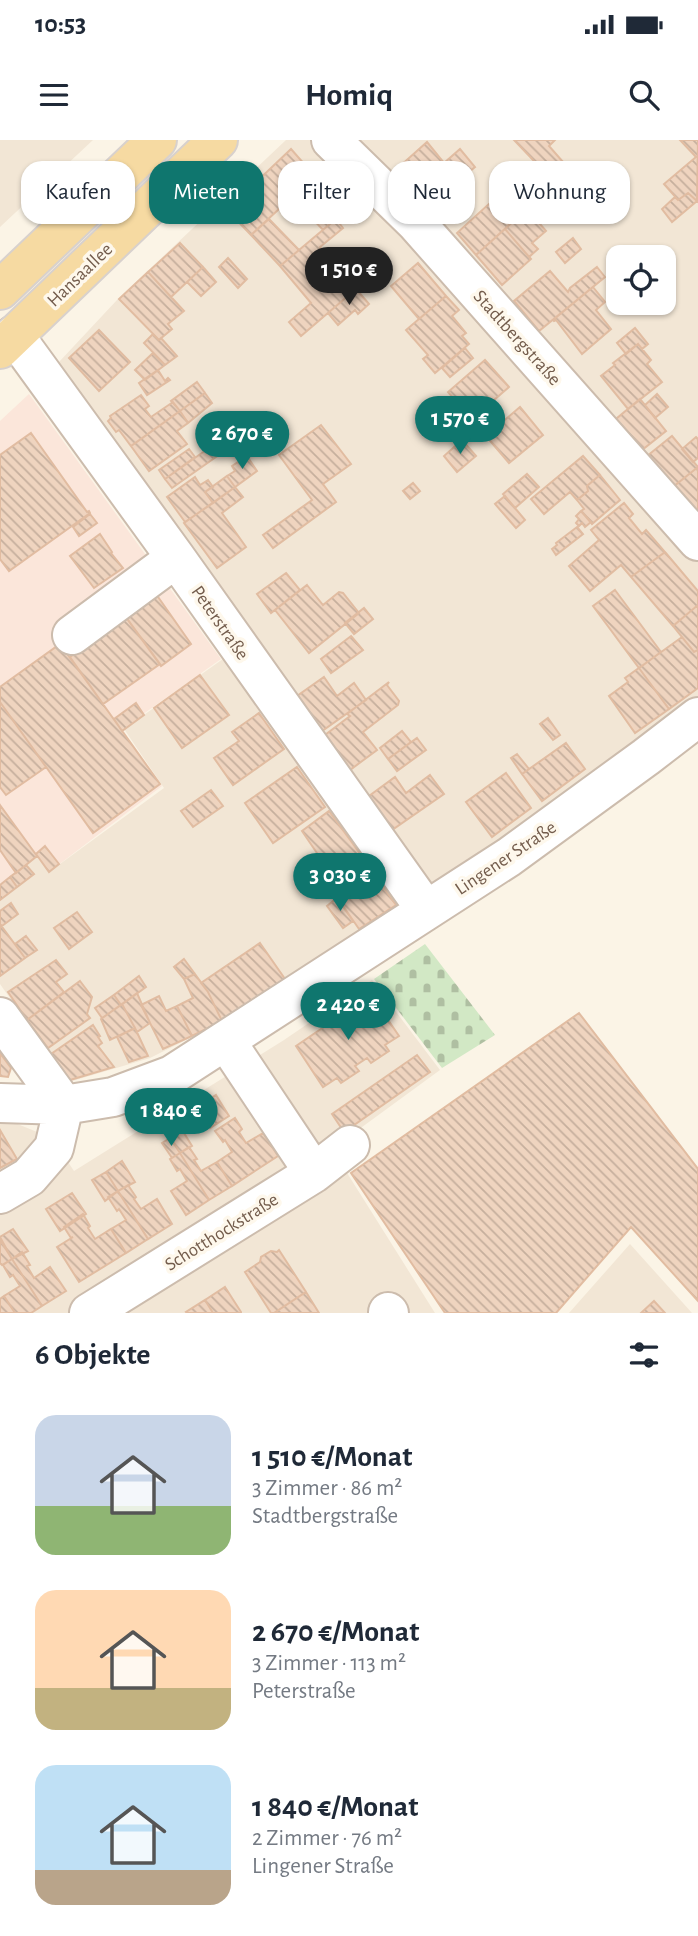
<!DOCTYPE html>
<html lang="de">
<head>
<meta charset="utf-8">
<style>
	body { margin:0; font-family:"Alegreya Sans",sans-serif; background:#f2f2f3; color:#1f2937; height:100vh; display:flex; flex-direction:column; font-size:26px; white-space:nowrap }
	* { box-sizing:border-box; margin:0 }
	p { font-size:23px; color:#747a83 }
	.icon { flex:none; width:38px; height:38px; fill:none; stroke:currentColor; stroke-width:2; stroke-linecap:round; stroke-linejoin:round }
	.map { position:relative; height:1173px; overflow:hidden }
	.sheet { display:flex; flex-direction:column; background:#fff; flex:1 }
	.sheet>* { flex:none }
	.top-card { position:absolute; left:21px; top:21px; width:656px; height:63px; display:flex; gap:14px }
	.controls { position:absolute; left:606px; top:105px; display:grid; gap:14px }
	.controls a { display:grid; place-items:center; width:70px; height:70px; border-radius:14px; background:#fff; box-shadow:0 2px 5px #0004; font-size:35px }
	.price { position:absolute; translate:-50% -60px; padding:0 16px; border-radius:24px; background:#0f766e; color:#fff; font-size:23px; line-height:46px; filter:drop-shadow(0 2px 4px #0008) }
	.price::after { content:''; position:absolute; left:50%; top:42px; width:21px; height:16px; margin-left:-10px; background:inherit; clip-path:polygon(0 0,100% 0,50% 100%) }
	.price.selected { background:#222; color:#fff }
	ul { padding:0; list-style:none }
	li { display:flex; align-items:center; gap:21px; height:175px; padding:0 35px }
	li span { display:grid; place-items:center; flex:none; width:196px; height:140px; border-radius:21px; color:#555 }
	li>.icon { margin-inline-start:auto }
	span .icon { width:84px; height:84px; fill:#fffc; stroke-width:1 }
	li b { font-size:30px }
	h2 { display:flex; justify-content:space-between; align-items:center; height:84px; padding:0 35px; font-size:30px }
	.chip { padding:0 24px; border-radius:21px; background:#fff; box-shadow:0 2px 5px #0004; font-size:24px; line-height:63px }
	.chip.selected { background:#0f766e; color:#fff }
	.status { display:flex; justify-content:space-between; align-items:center; height:49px; padding:0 35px; background:#fff; direction:ltr }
	.status svg { height:19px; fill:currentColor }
	header { display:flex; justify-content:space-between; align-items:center; height:91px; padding:0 35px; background:#fff; font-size:32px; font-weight:700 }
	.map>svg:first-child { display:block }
</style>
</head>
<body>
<div class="status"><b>10:53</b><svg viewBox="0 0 49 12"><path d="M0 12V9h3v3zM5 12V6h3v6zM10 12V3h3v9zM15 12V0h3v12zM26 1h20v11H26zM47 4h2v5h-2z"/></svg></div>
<header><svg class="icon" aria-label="menu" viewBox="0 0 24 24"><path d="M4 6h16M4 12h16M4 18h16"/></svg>Homiq<svg class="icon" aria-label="search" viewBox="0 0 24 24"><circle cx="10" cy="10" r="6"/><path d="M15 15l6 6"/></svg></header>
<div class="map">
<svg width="698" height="1173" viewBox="0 0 698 1173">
	<defs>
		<pattern id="cemetery-stones" width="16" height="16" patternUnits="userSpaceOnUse" patternTransform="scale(1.75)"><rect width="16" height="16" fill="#d2e8c5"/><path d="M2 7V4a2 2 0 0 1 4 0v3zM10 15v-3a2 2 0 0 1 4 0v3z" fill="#afbfa2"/></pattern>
		<pattern id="building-back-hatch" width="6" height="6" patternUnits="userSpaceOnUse" patternTransform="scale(1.75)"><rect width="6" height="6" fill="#efd4bf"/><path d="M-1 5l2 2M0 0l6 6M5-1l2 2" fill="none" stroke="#c6af9d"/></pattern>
	</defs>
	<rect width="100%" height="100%" fill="#fbf4e6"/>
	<path fill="#f2e6d5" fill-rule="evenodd" d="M0,0H93L0,87Z
		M286,0H698V559L442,740L226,880L150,918L69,942L0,844V746L37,717L49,732L164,648L124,589L254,497L59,222L117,160ZM618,117H663V163H618Z
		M372,840L440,930L332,1009L435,1173H0V981H10L52,998L74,1031L284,900Z
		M630,1104L692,1173H569Z"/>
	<path fill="#fbe6da" d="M29,254L221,519L122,589L162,646L49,732L37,717L0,745V281Z"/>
	<path fill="url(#cemetery-stones)" d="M425,804L495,895L442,928L374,839Z"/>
	<path fill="url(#building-back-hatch)" stroke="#e1bca1" stroke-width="2" d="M514,0H555L549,6L570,30L555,43Z
		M680,0H698L697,61L688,53L678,60L664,44L696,17Z
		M427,2L444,23L460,9L475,27L431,63L400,26Z
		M291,9L334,58L338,55L343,61L340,64L347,70L323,90L292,57L251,95L227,70L247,51L244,47L250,41L253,45Z
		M535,22L555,43L476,115L457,93Z
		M688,53L697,61L672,82L662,69L675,57L678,60Z
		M527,69L546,91L532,103L538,109L529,117L505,89Z
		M269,79L299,110L280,126L251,95Z
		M336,79L343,88L320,107L356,149L301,196L289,182L311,163L280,126Z
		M505,89L531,119L502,145L476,115Z
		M573,98L581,109L565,123L556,112Z
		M180,103L203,127L171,157L148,132Z
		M228,118L247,139L238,148L219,127Z
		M418,123L446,156L419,179L391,146Z
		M203,127L216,142L201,156L187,142Z
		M597,127L605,137L539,191L514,161L550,131L568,152L570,148Z
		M148,132L184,171L168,184L172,189L159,200L119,159Z
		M593,147L605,162L596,170L611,189L582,214L556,180L554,181L553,180Z
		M356,149L369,164L358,174L355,170L338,185L328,173Z
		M446,156L459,170L452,176L466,193L462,196L469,204L435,233L423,219L428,215L406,190Z
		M635,188L648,204L642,209L638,204L626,214L617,203Z
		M99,190L130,222L99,251L69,218Z
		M153,194L159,200L161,198L177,216L165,225L144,203Z
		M638,204L651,220L647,224L662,242L628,269L601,236L615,225L613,223Z
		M465,208L473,218L450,237L442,228Z
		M153,213L165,225L145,240L135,230Z
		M485,220L509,247L472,279L448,252Z
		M158,230L165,241L168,238L170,240L147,255L139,243Z
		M197,242L205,253L180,271L171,261Z
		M205,253L212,263L188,283L180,271Z
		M657,254L668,267L655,278L645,265Z
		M141,255L149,266L145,269L151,277L173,262L180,271L131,306L119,290L116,292L108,281L111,278L110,276Z
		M640,259L666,291L642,310L616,279Z
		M520,267L543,295L509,323L486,296Z
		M180,271L188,283L177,291L187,304L149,331L131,306Z
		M469,276L478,287L459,303L450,292Z
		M321,285L351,324L323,344L336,362L273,408L263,395L312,360L279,315Z
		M31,293L87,372L89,371L90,373L9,431L0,419V315Z
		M672,296L698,327L674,346L647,316Z
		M696,297L698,299V318L693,322L682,309Z
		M462,300L476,316L457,332L444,316Z
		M216,303L223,312L172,348L165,339Z
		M189,309L195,317L165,339L159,330Z
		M247,316L257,331L235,347L227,336L235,331L232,326Z
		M583,316L600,335L587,346L588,351L577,360L570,352L544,374L531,359Z
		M698,327V376L673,347Z
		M527,334L539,347L515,368L503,354Z
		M600,335L620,360L592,384L581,371L584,369L577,360L588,351L587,346Z
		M227,336L235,347L213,363L205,352Z
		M195,337L200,345L208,340L213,347L205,352L213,363L185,382L167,357Z
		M413,343L420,351L410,359L403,351Z
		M235,347L243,357L222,373L246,407L217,428L184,383Z
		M505,356L525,380L516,388L495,364Z
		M624,363L633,374L629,378L642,394L646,390L665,412L631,437L621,425L590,451L569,426L599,400L591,390Z
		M581,371L591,382L585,387L582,383L579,386L576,383L579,379L576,376Z
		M90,374L97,383L79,396L73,387Z
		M577,387L583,394L556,415L552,409L557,405L556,403Z
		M100,394L112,412L111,413L123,428L94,448L70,416Z
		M665,412L698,451V465L673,486L631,437Z
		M286,433L300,450L271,473L257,454Z
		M307,445L323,465L339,452L343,453L359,473L309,513L275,470Z
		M615,450L661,512L639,528L593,466Z
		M156,454L191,504L161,526L125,476Z
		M698,465V510L694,512L673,486Z
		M364,468L373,479L354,494L345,483Z
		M126,477L160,524L103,564L70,517Z
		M351,496L363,510L331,533L321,519Z
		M682,497L694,512L698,510V548L669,569L639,528Z
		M60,504L160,644L93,693L0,562V547Z
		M639,528L669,569L635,593L609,556L628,542L625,538Z
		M200,535L229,575L182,608L154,568Z
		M324,537L337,556L354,543L366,560L322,591L297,556Z
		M389,542L387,545L399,561L398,565L363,592L377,610L350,630L325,595L350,576L347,574Z
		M0,562L46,627L6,655L0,647Z
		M136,563L144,575L122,591L114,579Z
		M259,573L284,609L233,645L214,618L239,601L232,592Z
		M548,578L560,595L553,600L540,584Z
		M402,591L411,602L388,619L380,608Z
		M417,598L426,610L397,631L388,619Z
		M566,603L585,629L542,661L522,634Z
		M517,614L529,629L522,634L511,618Z
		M297,627L325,667L273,703L245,663Z
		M506,633L531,668L492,697L466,662Z
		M430,635L444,654L392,690L369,656L395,637L406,653Z
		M211,650L223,666L193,687L181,671Z
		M0,665L37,716L16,733L0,710Z
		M329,671L361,715L316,746L305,731L321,719L302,691Z
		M45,706L59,724L49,732L36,714Z
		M361,715L396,765L359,789L341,763L350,756L334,734Z
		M26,725L34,734L17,747L10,737Z
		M10,737L17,747L0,760V745Z
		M337,758L353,781L343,788L327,766Z
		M11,763L18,774L2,786L0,784V771Z
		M77,772L92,792L69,809L54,788Z
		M0,784L25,818L0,836Z
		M26,796L37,810L25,818L15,804Z
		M260,803L285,839L222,881L208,852L201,843Z
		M184,819L195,834L184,839L174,827Z
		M56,820L67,834L56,842L64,852L27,880L8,852Z
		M195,834L208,852L222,881L192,896L177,866L193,858L184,839Z
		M139,836L146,847L121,865L114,855Z
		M80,841L92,857L87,874L90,878L48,908L27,880Z
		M137,853L150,883L137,892L122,864Z
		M114,855L121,865L102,878L95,868Z
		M371,855L399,896L385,905L389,911L371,923L367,918L355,926L359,931L341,943L337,938L323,947L296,906Z
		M159,856L166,871L177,866L192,896L163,909L141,865Z
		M122,864L135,888L110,900L101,879Z
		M579,873L698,1029V1161L631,1087L556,1173H445L351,1033Z
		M93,885L100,896L98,897L102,903L98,906L114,927L70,940L51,914Z
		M135,888L148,916L129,922L117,897Z
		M0,913L11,928L8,937L0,936Z
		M417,915L430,932L344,992L332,974Z
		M216,955L229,976L210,988L197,967Z
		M235,978L242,989L239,992L246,1003L263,993L278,1016L232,1046L217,1022L232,1012L225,1000L223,1002L215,991Z
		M179,985L192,1006L180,1013L167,992Z
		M0,990L17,1019L0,1028Z
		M170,998L180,1013L172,1018L162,1003Z
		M189,1007L197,1019L194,1020L201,1031L217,1022L232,1046L209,1060L180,1013Z
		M180,1013L209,1060L186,1075L171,1051L187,1041L180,1029L177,1031L170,1019Z
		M122,1021L135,1042L118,1051L106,1032Z
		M106,1032L118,1051L105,1061L92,1040Z
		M128,1045L136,1057L134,1059L141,1069L157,1059L172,1084L148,1099L118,1051Z
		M118,1051L148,1099L126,1113L111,1089L126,1080L119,1069L117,1071L108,1057Z
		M72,1053L86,1074L60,1091L46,1069Z
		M83,1074L90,1086L88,1088L95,1099L111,1089L126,1113L79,1142L57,1107L73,1097L71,1098L64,1087Z
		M13,1089L28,1111L12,1119L0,1097Z
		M0,1100L12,1119L2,1125L0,1123Z
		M279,1110L306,1152L274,1173H271L245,1132L260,1122L261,1117L271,1111L277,1112Z
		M22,1112L30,1125L27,1126L34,1138L50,1127L66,1151L42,1166L12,1119Z
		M12,1119L42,1166L31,1173H15L4,1156L20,1146L13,1135L10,1137L3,1125Z
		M225,1147L241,1172V1173H213L205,1160Z
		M306,1152L319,1173H274Z
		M4,1156L15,1173H0V1159Z
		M205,1160L213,1173H187L186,1172Z
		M654,1161L665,1173H641Z"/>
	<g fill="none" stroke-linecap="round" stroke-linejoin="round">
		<defs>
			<path id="minor" d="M331,0L416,83L698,401
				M14,195L176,418L426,770
				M72,495L176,418
				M0,877L64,965
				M226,901L314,1033
				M0,963L64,965L113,957L172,935L509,717L646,617L698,577
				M0,1054L29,1037L54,1008L64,965
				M388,1172L389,1173
				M89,1173L314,1033L350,1005"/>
			<path id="major" d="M0,150L157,0
				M0,209L218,0"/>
		</defs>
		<use href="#minor" stroke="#ccbcad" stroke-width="42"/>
		<use href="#major" stroke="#d8d1cd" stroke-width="42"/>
		<use href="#minor" stroke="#fff" stroke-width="38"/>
		<use href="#major" stroke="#f6daa2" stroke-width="38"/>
	</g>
	<g text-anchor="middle" stroke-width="7" stroke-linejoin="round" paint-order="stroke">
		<g font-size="19" fill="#735c4c" stroke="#fef8ec">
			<text transform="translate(79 134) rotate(-44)" y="7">Hansaallee</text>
			<text transform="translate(518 197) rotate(48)" y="7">Stadtbergstraße</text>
			<text transform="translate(221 482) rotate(55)" y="7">Peterstraße</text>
			<text transform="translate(505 717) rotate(-34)" y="7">Lingener Straße</text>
			<text transform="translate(221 1091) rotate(-32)" y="7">Schotthockstraße</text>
		</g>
	</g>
</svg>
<div class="controls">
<a><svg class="icon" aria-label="locate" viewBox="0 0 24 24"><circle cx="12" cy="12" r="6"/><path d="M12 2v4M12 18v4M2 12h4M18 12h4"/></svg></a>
</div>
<b class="price selected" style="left:349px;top:167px">1 510 €</b>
<b class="price" style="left:460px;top:316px">1 570 €</b>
<b class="price" style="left:242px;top:331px">2 670 €</b>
<b class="price" style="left:340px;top:773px">3 030 €</b>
<b class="price" style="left:348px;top:902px">2 420 €</b>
<b class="price" style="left:171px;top:1008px">1 840 €</b>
<div class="top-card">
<a class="chip">Kaufen</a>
<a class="chip selected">Mieten</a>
<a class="chip">Filter</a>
<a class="chip">Neu</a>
<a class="chip">Wohnung</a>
</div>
</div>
<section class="sheet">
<h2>6 Objekte<svg class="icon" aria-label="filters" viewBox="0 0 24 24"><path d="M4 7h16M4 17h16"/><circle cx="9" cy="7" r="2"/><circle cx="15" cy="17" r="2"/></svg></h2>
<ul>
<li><span style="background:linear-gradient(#c9d6e8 65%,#8fb573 0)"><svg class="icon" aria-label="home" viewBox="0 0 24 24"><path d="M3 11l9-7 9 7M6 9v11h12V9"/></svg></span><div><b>1 510 €/Monat</b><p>3 Zimmer · 86 m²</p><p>Stadtbergstraße</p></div></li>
<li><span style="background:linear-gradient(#ffd9b3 70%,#c2b280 0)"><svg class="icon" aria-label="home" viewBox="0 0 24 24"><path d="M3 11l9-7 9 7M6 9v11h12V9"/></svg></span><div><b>2 670 €/Monat</b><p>3 Zimmer · 113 m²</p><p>Peterstraße</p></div></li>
<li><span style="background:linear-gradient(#bfe0f5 75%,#b9a48a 0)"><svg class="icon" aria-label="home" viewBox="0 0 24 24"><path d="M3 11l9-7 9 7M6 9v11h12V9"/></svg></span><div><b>1 840 €/Monat</b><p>2 Zimmer · 76 m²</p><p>Lingener Straße</p></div></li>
</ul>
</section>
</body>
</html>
